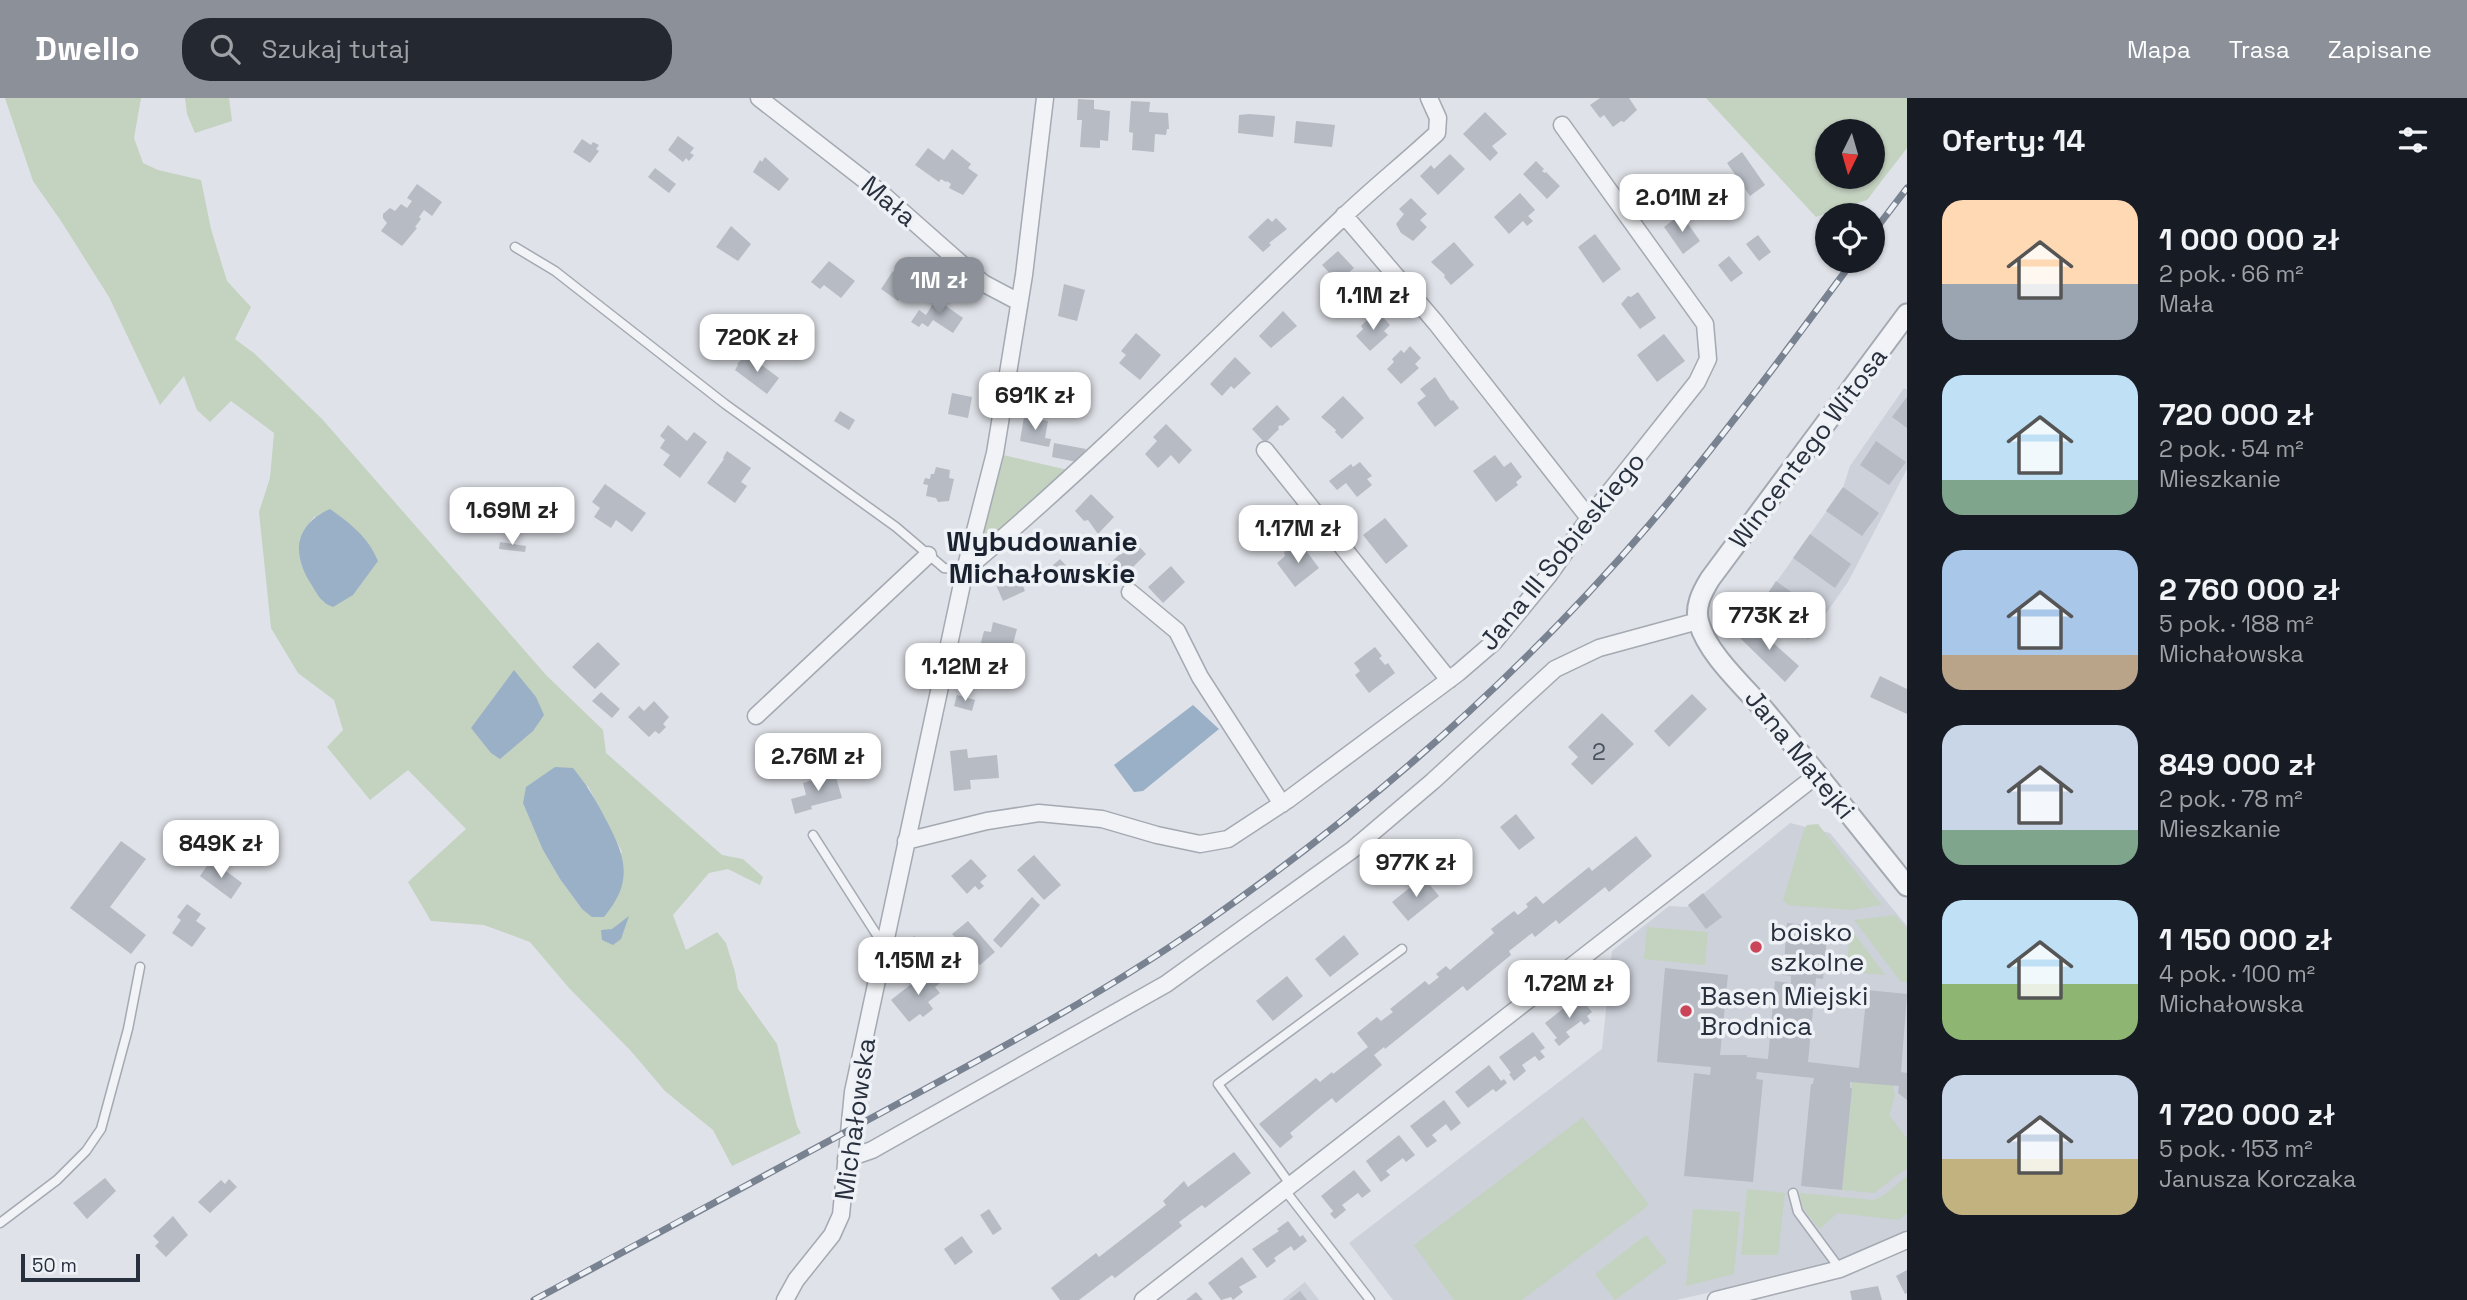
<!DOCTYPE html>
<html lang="pl">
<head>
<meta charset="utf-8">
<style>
	body { margin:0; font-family:"Space Grotesk",sans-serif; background:#242831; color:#f1f3f6; height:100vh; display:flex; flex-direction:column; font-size:26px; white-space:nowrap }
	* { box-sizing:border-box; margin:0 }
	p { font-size:23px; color:#9ea1a6 }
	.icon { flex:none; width:38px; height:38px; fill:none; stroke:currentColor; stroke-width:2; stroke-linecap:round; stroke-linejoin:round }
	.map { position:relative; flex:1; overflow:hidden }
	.side { display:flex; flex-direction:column; background:#171b24; width:560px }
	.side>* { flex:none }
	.needle { width:46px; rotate:185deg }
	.tools { position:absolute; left:1815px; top:21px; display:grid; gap:14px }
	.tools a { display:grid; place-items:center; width:70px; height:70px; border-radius:50%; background:#171b24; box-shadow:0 2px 5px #0004; font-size:35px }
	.scale { position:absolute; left:21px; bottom:18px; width:119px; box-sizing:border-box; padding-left:7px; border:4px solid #28303e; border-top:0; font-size:19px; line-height:24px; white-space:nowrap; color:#28303e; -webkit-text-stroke:5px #eef1f5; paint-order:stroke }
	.price { position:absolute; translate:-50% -60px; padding:0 16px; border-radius:14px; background:#fff; color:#222; font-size:23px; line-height:46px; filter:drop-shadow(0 2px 4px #0008) }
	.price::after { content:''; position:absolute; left:50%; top:42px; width:21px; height:16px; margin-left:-10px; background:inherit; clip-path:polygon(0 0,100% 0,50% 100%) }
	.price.selected { background:#8c9099; color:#fff }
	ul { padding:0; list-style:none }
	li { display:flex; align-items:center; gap:21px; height:175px; padding:0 35px }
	li span { display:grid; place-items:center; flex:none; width:196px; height:140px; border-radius:21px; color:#555 }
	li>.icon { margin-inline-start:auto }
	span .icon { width:84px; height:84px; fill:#fffc; stroke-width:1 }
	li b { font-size:30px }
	h2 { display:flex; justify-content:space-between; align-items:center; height:84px; padding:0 35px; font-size:30px }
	header { display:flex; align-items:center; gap:42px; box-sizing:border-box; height:98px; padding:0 35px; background:#8c9099; color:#fff }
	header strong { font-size:33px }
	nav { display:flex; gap:38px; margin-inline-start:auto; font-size:24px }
	.search { width:490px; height:63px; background:#242831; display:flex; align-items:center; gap:18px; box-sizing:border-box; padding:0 24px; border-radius:28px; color:#9ea1a6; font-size:26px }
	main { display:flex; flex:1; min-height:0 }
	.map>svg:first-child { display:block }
</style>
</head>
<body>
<header>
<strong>Dwello</strong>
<div class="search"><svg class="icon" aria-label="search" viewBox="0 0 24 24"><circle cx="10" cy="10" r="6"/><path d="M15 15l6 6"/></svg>Szukaj tutaj</div>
<nav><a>Mapa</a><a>Trasa</a><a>Zapisane</a></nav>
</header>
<main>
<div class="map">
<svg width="1907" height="1202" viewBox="0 0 1907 1202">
	<rect width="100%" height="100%" fill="#dfe2e8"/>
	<path fill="#cdd1da" d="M1904,290L1907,292V371L1848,484L1808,541L1760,507L1843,390L1850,368Z
		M1790,725L1830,735L1907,828V1133L1845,1161L1818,1170L1676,1202H1393L1349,1145L1602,951L1612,853L1669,808L1687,809Z
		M1305,1184L1319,1202H1282Z"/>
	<path fill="#c4d2c0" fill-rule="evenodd" d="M5,0H141L134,40L143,65L158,72L201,82L211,131L227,183L251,209L235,241L255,256L322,321L546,577L603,632L606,655L722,757L743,761L763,779L760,787L728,771L709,775L673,817L686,852L717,834L726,845L735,874L738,891L777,946L790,1001L797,1028L801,1035L732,1068L713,1032L665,993L630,952L569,890L530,844L484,827L431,823L408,784L466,731L408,672L370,702L327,649L343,632L334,602L298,575L271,530L259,414L270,380L274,335L231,303L210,324L197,312L184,278L160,307L109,199L61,123L33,83ZM315,418L324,505C302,472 286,453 315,418ZM588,688L622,754L582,811L560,781L543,752Z
		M185,0H229L232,23L195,35L187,16Z
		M1706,0H1907V50L1867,102L1816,119ZM1827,33H1872V79H1827Z
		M999,356L1068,372L980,452Z
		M1818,726L1882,807L1851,812L1788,807L1783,802L1804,732L1807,727Z
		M1895,817L1907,831V884H1901L1854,822Z
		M1647,829L1708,834L1705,867L1644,861Z
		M1850,835H1854L1885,877L1846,874Z
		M1852,982L1893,987L1895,998L1889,1017L1907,1040V1070L1874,1095L1842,1092Z
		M1583,1019L1649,1107L1522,1202H1454L1414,1147Z
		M1907,1078V1115L1899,1122L1837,1115L1820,1131C1810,1120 1801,1111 1800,1095L1873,1102L1883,1098Z
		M1747,1091L1785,1095L1778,1157H1741Z
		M1693,1111L1740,1114L1734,1176L1686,1188Z
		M1646,1137L1667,1164L1615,1202L1595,1176Z"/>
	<path fill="#9ab0c7" d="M330,411C351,426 368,439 378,463L353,497L333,509C321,505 318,497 311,486C291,455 295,427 330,411Z
		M514,572L536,599L544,617L533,633L500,661L491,655L471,630Z
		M1193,607L1219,631L1143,693L1134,694L1114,667Z
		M555,669L573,670C586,686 596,702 605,720C626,759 634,783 604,819H592L582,811L560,781L543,752L523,705L526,689Z
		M629,818L621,841L613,847L602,842L601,832L612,831Z"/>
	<path fill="#b6bbc4" d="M1600,0H1629L1637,12L1624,24L1621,23L1613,29L1604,17L1600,20L1590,7Z
		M1078,1L1094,2V11L1110,13L1108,43L1100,42V50L1080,49L1082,22H1077Z
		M1131,3L1150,4L1149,14L1168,15L1169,31H1167L1166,37L1155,36L1154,54L1132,52L1133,35L1129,34Z
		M1485,14L1507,36L1492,48L1498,55L1490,63L1463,36Z
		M1249,16L1275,18L1273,39L1238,35L1239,17Z
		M1296,23L1335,27L1332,49L1294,45Z
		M678,38L694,50L690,55L694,57L689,63L686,60L683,64L668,52Z
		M582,41L591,47L593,44L599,47L596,51L599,53L590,65L573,54Z
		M928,50L944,62L952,51L971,66L968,70L978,77L963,97L949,90L951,86L947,83L946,84L941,81L939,84L915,67Z
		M1742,54L1765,87L1750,98L1727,65Z
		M1450,56L1465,71L1438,97L1420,78L1431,67L1434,71Z
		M765,59L789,81L779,93L753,74L760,62L762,64Z
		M1536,63L1544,71L1542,73L1545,75L1546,74L1560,88L1547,101L1523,76Z
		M655,70L676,86L669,95L648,79Z
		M417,86L442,104L432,118L424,112L419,119L421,121L415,129L417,130L402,148L381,133L387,125L383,120V116L390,110L395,113L401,106L407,110L412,103L407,100Z
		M1520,95L1535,112L1528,118L1533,123L1527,128L1523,123L1509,136L1494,119Z
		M1411,100L1427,116L1420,122L1427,129L1413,143L1401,135L1396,126L1404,116L1399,111Z
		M1681,116L1700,143L1683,156L1664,129Z
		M1268,120L1272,124L1276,120L1287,131L1269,145L1271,147L1263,154L1248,139Z
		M731,128L751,146L738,163L716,149Z
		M1595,136L1621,171L1603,185L1578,149Z
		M1758,137L1771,154L1759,163L1746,146Z
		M1454,144L1474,167L1451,187L1444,179L1445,177L1431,164Z
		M1338,153L1354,170L1338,184L1322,167Z
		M1729,158L1743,175L1731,184L1718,167Z
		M829,163L855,183L841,200L824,187L820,191L811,184Z
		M893,173L911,184L898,203L881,191Z
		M1064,186L1085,192L1077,223L1058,218Z
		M1638,194L1656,220L1640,231L1621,206L1628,198L1631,199Z
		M936,201L963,220L953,235L933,222L928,229L922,225L919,229L911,224L919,212L926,217Z
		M1283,213L1297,228L1271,250L1259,238Z
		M1380,216L1390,227L1384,233L1388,237L1370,253L1356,238L1363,231L1361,228L1371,218L1373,221Z
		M1136,235L1161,257L1140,282L1119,265L1126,257L1121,253Z
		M1664,236L1685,263L1657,284L1637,257Z
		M1410,248L1421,260L1415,266L1419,270L1401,286L1387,271L1394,264L1392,261L1401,252L1404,255Z
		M747,256L779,280L767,296L735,272L738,267L737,266Z
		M1235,259L1251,275L1234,291L1231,288L1222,298L1210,286Z
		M1435,279L1451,303L1453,302L1459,310L1435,329L1417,305L1426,298L1420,291Z
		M952,295L972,299L968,320L948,316Z
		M1343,298L1364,320L1342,341L1335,334L1336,332L1321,319Z
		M1907,299V330L1892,319Z
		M1277,307L1290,321L1282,328L1280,327L1278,329L1279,331L1265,345L1252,331Z
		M840,313L855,322L849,332L834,323Z
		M1024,319L1048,323L1045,340L1051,341L1049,349L1020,343Z
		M1166,326L1192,352L1179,366L1171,357L1158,370L1145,356L1157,343L1153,339Z
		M668,327L687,343L694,334L707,344L680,380L663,367L670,357L660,350L665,342L660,338Z
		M1876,343L1906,364L1889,387L1860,367Z
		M1054,345L1086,351L1077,364L1052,359Z
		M727,353L751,370L741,384L747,388L735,405L707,385L724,361L723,360Z
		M1495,357L1504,369L1511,364L1522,379L1516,384L1518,387L1496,404L1473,373Z
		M1360,364L1372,378L1367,381L1372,387L1357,399L1346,385L1337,392L1329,383L1351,366L1353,369Z
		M936,369L950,372L949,380L954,381L949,403L938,404L936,400L926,398L928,387L923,386L925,380L930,381L931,376H934Z
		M605,386L646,415L632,434L616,422L611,430L594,419L600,410L592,404Z
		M1843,389L1879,415L1862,438L1826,413Z
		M1091,396L1114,419L1098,436L1088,422L1084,423L1075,413Z
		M1385,420L1408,448L1386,466L1363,437Z
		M1810,436L1851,466L1835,490L1793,460Z
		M1134,443L1146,456L1121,481L1108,467Z
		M500,444L526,448L525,454L499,451Z
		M1301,446L1319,470L1295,489L1277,465L1285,458L1284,454L1288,451L1292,453Z
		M1060,461L1072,474L1064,481L1052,468Z
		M1171,468L1185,484L1163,505L1148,489Z
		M1016,471L1025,493L1003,503L993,480Z
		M1776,483L1824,517L1808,541L1760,507Z
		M993,524L1017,531L1013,546L1009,545L1004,564L1008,565L1005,576L1007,581L1004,583L1000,582V579L979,573L980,569L975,567L984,533L991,534Z
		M1750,524L1799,568L1785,584L1738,538Z
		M598,544L620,566L595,591L572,569Z
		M1375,549L1382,558L1379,560L1385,567L1388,565L1395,575L1369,595L1355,577L1360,573L1354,565Z
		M1880,578L1907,591V616L1870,599Z
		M601,594L620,611L612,620L592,603Z
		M1692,596L1707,611L1669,649L1654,633Z
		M957,597L975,602L972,613L954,608Z
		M654,603L669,619L663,626L666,629L659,636L655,633L649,639L628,619L639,608L644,613Z
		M1602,615L1634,646L1592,687L1571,666L1578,659L1568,649Z
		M967,651L968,660L997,657L999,680L970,682L971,691L954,693L950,653Z
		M835,676L842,700L811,708L812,711L795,716L791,701L806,697L803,685L822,679L823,677Z
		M1516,716L1535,740L1519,752L1500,729Z
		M1636,738L1652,758L1609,794L1605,789L1559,826L1556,822L1535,839L1532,835L1509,853L1511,857L1467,893L1463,888L1385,951L1384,949L1374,957L1382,967L1336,1005L1332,1000L1322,1008L1290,1035L1293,1039L1280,1050L1259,1026L1316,980L1320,984L1332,974L1333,976L1368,949L1357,935L1377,919L1381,923L1393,914L1390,911L1425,883L1429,887L1439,879L1436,876L1446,868L1450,872L1494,835L1491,831L1514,813L1518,817L1528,809L1526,806L1536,798L1543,806L1589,769L1592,773Z
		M121,743L146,761L110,809L146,837L131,856L70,810Z
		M1034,757L1061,787L1044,802L1017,772Z
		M971,761L987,778L980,784L984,788L979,792L975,788L967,796L951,778Z
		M211,762L242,785L231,801L200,778Z
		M1423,779L1439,798L1408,823L1392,804Z
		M1703,795L1722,819L1706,831L1688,807Z
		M1032,799L1040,807L1001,850L993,842Z
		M187,806L201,816L196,823L206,830L192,849L172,835L181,822L177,819Z
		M968,823L995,854L980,867L952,836Z
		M1787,825L1828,829L1823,881L1816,880L1808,964L1859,970L1867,892L1907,896L1901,974L1907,975V1002L1898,995L1899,988L1850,984V990H1852L1842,1092L1801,1088L1811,986H1813L1814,980L1757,974L1756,981L1763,982L1753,1084L1684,1078L1694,975L1710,977L1711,969L1657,964L1665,870L1728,877L1720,957H1747V959L1768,961L1775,883L1791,885V878L1783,877Z
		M1344,837L1359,856L1330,879L1315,861Z
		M914,838L928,849L915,867L900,855Z
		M929,872L940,885L935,889L940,895L928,904L933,911L923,919L920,916L909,924L891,902Z
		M1287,878L1303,898L1273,923L1256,903Z
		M1595,881L1604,893L1590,903L1582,891Z
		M1579,898L1592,914L1587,918L1590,923L1584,927L1581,923L1566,934L1570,939L1559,948L1554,942L1557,940L1545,925Z
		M1533,934L1545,950L1540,953L1545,959L1539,963L1535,958L1522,967L1526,973L1514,983L1509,976L1511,975L1499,959Z
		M1489,967L1501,983L1504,981L1507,985L1496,994L1493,991L1468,1010L1455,994Z
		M1444,1002L1461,1025L1451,1033L1446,1026L1432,1037L1437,1043L1427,1050L1410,1028Z
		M1399,1037L1415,1057L1406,1064L1403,1060L1395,1066L1386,1073L1390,1077L1381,1084L1366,1063Z
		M1234,1054L1251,1075L1205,1110L1202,1107L1179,1124L1182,1128L1115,1180L1112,1177L1079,1202H1060L1051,1190L1096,1155L1099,1159L1166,1107L1163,1103L1184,1083L1188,1089Z
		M1354,1072L1371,1093L1362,1100L1358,1095L1342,1107L1346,1112L1335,1121L1330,1116L1333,1113L1321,1098Z
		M105,1080L116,1093L87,1121L73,1105Z
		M229,1081L237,1089L210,1115L198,1104L221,1082L225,1086Z
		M989,1111L1002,1131L993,1137L980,1117Z
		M173,1118L188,1137L166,1159L155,1148L159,1144L153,1138Z
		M1288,1123L1300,1139L1303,1137L1307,1143L1294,1153L1291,1148L1274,1160L1276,1163L1267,1170L1252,1151L1279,1133L1277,1131Z
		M962,1138L973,1154L955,1167L944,1151Z
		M1242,1159L1257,1179L1239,1189L1243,1194L1233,1202L1231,1199L1221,1202L1208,1185Z
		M1907,1172V1195L1905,1196L1896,1178Z
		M1878,1188L1882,1202H1852L1850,1193Z
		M1300,1193L1307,1202H1289Z
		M1196,1194L1203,1202H1186Z"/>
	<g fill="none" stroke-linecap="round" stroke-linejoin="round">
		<defs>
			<path id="service" d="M515,149L555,173L725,306L896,429L944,470L965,472
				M813,737L882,845
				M1290,1086L1218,986L1402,851
				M1284,1091L1370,1202
				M1793,1095L1798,1114L1840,1171
				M0,1125L57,1082L86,1053L101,1031L128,931L140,869"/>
			<path id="minor" d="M759,0L880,94L983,185L1019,204
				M1344,117L1436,225L1589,420
				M1265,352L1449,582
				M965,472C1097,361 1217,239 1342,120C1372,91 1406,64 1437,35L1438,20L1429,0
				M1130,494L1177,533L1200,579L1282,706
				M756,618L928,457
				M906,743L987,723L1039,715L1102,721L1157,737L1200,746L1228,741L1289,701L1458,575L1494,544L1549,477L1592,416L1697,284L1708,261L1705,226L1562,27
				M846,1061L872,1052L1166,886L1352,752L1433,683L1555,571L1599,550L1698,523
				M785,1202L796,1182L832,1137L841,1117L853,994L965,472L995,355L1024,177L1045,0
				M1143,1202L1817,677
				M1716,1202L1840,1171L1907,1142"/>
			<path id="tertiary" d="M1907,216L1710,481C1702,494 1694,509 1699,525C1708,557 1745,589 1766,614C1814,671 1860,730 1907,788"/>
		</defs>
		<use href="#service" stroke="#a4a9b2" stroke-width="11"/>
		<use href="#minor" stroke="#a4a9b2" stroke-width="19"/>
		<use href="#tertiary" stroke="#a4a9b2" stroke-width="23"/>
		<use href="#service" stroke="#f1f3f6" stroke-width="8"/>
		<use href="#minor" stroke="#f1f3f6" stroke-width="16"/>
		<use href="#tertiary" stroke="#f1f3f6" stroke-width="19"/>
		<defs>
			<path id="rail" d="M1872,136L1907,90
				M534,1202C656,1135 780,1070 903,1003C1005,948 1109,892 1205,825C1367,712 1520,578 1649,427C1721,342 1787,252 1853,163"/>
		</defs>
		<use href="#rail" stroke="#788291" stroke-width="7"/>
		<use href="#rail" stroke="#eef1f5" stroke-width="4.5" stroke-dasharray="13" stroke-linecap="butt"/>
	</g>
	<g fill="#cb4559" stroke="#eef1f5" stroke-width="2.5">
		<circle cx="1756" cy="849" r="7"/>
		<circle cx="1686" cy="913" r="7"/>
	</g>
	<g text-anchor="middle" stroke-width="7" stroke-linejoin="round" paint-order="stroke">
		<g font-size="23" fill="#4c5360">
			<text x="1599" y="662">2</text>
		</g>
		<g font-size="26" fill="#28303e" stroke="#eef1f5">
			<text transform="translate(889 103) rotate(40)" y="9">Mała</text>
			<text transform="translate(1808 350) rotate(-53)" y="9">Wincentego Witosa</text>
			<text transform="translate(1562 453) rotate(-51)" y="9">Jana III Sobieskiego</text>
			<text transform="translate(1800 656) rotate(51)" y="9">Jana Matejki</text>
			<text transform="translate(855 1021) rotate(-82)" y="9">Michałowska</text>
		</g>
		<g font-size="26" fill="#28303e" stroke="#eef1f5" text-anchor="start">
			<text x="1770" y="843">boisko<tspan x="1770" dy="30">szkolne</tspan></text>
			<text x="1700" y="907">Basen Miejski<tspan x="1700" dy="30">Brodnica</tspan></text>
		</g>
		<g font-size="28" font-weight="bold" fill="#1a212f" stroke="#eef1f5">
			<text x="1042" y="453">Wybudowanie<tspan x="1042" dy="32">Michałowskie</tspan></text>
		</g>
	</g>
</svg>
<div class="tools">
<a><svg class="needle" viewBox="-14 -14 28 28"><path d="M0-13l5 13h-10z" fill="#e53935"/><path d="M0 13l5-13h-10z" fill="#9ea1a6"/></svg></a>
<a><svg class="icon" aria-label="locate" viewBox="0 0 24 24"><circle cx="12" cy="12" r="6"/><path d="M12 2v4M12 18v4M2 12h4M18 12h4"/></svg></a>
</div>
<div class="scale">50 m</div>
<b class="price" style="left:1682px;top:136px">2.01M zł</b>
<b class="price selected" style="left:939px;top:219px">1M zł</b>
<b class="price" style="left:1373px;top:234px">1.1M zł</b>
<b class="price" style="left:757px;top:276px">720K zł</b>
<b class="price" style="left:1035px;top:334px">691K zł</b>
<b class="price" style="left:512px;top:449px">1.69M zł</b>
<b class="price" style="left:1298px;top:467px">1.17M zł</b>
<b class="price" style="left:1769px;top:554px">773K zł</b>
<b class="price" style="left:965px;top:605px">1.12M zł</b>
<b class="price" style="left:818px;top:695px">2.76M zł</b>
<b class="price" style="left:221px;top:782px">849K zł</b>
<b class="price" style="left:1416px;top:801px">977K zł</b>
<b class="price" style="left:918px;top:899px">1.15M zł</b>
<b class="price" style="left:1569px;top:922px">1.72M zł</b>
</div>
<section class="side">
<h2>Oferty: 14<svg class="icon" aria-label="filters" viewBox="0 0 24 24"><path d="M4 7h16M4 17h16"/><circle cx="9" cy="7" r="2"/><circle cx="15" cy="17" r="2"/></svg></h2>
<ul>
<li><span style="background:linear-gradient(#ffd9b3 60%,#9aa5b1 0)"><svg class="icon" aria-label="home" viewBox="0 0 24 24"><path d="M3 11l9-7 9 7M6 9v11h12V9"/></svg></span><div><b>1 000 000 zł</b><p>2 pok. · 66 m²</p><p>Mała</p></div></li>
<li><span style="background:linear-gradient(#bfe0f5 75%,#7fa58c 0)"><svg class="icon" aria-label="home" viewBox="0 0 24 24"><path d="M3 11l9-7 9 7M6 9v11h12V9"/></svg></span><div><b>720 000 zł</b><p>2 pok. · 54 m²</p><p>Mieszkanie</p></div></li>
<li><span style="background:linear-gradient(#a9c7e8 75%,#b9a48a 0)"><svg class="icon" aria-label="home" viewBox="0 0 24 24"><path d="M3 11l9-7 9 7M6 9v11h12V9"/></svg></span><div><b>2 760 000 zł</b><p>5 pok. · 188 m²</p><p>Michałowska</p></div></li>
<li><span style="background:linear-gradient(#c9d6e8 75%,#7fa58c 0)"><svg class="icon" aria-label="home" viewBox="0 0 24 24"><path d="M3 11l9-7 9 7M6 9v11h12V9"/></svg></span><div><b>849 000 zł</b><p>2 pok. · 78 m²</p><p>Mieszkanie</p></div></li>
<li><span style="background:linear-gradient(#bfe0f5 60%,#8fb573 0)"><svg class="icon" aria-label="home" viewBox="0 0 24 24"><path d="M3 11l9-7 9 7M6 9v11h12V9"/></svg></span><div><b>1 150 000 zł</b><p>4 pok. · 100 m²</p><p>Michałowska</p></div></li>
<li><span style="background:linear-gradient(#c9d6e8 60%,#c2b280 0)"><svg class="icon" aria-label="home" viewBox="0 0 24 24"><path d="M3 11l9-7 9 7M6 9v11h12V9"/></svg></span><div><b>1 720 000 zł</b><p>5 pok. · 153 m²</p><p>Janusza Korczaka</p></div></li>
</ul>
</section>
</main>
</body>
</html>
